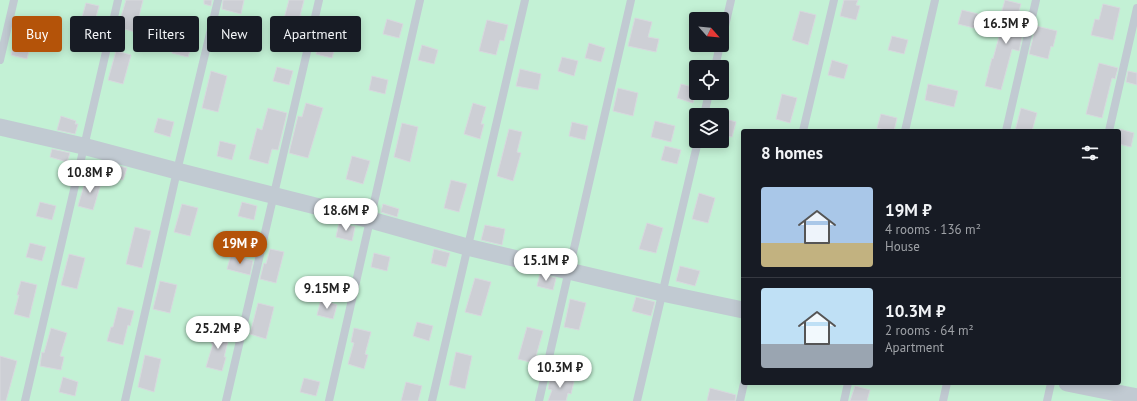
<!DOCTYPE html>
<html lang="en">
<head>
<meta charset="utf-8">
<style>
	body { margin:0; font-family:"PT Sans",sans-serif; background:#20242c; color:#f1f3f6; height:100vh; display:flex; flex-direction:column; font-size:15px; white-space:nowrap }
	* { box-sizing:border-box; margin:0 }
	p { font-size:13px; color:#9ea1a6 }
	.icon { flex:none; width:22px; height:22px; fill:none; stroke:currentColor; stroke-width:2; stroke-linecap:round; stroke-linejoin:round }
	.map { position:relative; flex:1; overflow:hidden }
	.side { position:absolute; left:741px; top:129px; width:380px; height:256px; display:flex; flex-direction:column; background:#171b24; border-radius:4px; box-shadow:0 2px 10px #0003 }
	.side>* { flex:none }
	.top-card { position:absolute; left:12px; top:16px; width:380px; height:36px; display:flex; gap:8px }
	.needle { width:26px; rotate:117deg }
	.buttons { position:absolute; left:689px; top:12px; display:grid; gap:8px }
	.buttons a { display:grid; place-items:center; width:40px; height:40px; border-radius:4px; background:#171b24; box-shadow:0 2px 10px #0003; font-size:20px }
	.price { position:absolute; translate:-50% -34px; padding:0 9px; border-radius:14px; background:#fff; color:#222; font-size:13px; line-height:26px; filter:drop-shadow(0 1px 2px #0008) }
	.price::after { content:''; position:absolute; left:50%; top:24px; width:12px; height:9px; margin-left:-6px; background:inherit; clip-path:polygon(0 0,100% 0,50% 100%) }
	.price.selected { background:#b45309; color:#fff }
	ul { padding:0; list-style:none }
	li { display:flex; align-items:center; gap:12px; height:100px; padding:0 20px }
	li+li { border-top:1px solid #363941 }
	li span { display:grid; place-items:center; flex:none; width:112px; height:80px; border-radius:4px; color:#555 }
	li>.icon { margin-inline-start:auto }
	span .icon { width:48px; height:48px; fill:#fffc; stroke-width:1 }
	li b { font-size:17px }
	h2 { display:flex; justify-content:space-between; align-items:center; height:48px; padding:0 20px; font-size:17px }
	.tag { padding:0 14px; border-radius:4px; background:#171b24; box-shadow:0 2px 10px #0003; font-size:14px; line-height:36px }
	.tag.selected { background:#b45309; color:#fff }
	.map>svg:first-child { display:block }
</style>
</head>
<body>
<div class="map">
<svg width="1137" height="401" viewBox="0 0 1137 401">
	<rect width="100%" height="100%" fill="#f5f3f3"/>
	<path fill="#c3f1d5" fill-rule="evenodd" d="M0,0H1137V401H0ZM696,19H722V45H696ZM696,67H722V93H696ZM696,115H722V141H696ZM743,131H1119V383H743Z"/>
	<path fill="#cdcfd5" stroke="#d7d9de" d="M126,0H143L135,32L118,27Z
		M204,0H212L211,6L204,4Z
		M223,0H244L241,14L222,9Z
		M289,0H304L300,16H302L298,31L282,26Z
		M844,0H858L856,5L860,6L856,20L840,16Z
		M1005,0L1021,4L1016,21L1025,23L1019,51L1012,49L1001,90L985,86L992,58L993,59L1005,15L1001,14Z
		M86,3L99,6L90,39L74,35L78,20L81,21Z
		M1103,4L1120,8L1113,40L1091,35L1095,19L1099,20Z
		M962,10L978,14L974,28L958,24Z
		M800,11L816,15L808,45L792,40Z
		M635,18L652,22L648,37L659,39L656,52L628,46Z
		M387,19L403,24L399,38L383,34Z
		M325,20L341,24L332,58L316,54Z
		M487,20L508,25L504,41L500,40L496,55L479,51Z
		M19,22L35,26L27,59L11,55Z
		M180,25L196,29L188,57L172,53Z
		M1036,26L1057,31L1053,47L1051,46L1048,59L1029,54Z
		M892,36L908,40L904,54L888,50Z
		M589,43L605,48L601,62L585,58Z
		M422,45L438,50L434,64L418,60Z
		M116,51L131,55L123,84L108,80Z
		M562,57L578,61L574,76L558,71Z
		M832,60L848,65L844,79L828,75Z
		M1099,63L1118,68L1115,79L1112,78L1102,118L1086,114Z
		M277,67L293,71L289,85L273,81Z
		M520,69L541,74L538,90L516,86Z
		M211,71L227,76L218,112L202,108Z
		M1128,71L1137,73V85L1126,82Z
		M372,76L388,80L385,94L369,90Z
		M681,84L696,88L693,103L677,98Z
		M928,84L958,91L954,107L925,100Z
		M618,88L638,93L633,116L613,111Z
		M782,94L797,98L790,123L776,119Z
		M306,103L323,108L308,158L289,153L298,116L302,117Z
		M473,103L486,107L481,124H484L480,139L464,134Z
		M268,108L287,113L278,150L272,149L268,164L249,159L257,128L262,130Z
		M1021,108L1037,113L1032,131H1015Z
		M881,114L897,118L894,131H889L877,128Z
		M61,116L76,121L75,124H78L75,134L57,130Z
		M158,118L174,122L170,137L154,132Z
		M722,118L736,122L732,137L722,135Z
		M655,121L675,126L671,142L651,137Z
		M572,122L588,126L585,140L569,136Z
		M402,123L418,127L410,162L394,157Z
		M509,129L522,132L517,152L521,153L513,181L497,176Z
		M1119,129L1134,133L1131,147L1119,144Z
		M220,141L236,145L232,160L217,156Z
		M665,146L681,150L677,164L661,160Z
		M52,149L70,153L67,162L50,157Z
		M352,156L370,161L363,184L346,179Z
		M111,164L127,168L123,180L107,175Z
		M86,179L101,183L93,210L78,206Z
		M451,180L467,184L459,212L444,208Z
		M699,193L715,198L708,223L692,219Z
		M40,202L56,206L52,220L36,216Z
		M242,202L257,206L254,220L238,216Z
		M182,204L198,208L190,236L174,232Z
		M383,204L399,209L397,217L381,212Z
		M339,223L355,227L352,241L336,237Z
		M647,223L663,228L656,253L639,249Z
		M485,225L505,229L502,245L481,240Z
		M135,227L151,231L142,268L126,264Z
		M30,243L46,247L42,261L26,257Z
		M270,249L284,252L276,283L260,279L264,263L266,264Z
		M434,249L450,253L446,267L431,263Z
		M374,253L390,257L387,271L371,267Z
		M69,254L85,258L77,289L61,285Z
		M231,255L253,261L250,275L227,269Z
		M680,266L700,271L695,286L676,281Z
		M540,274L556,278L553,290L537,286Z
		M475,278L491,282L481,316L465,312Z
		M21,281L37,285L29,318L14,314L19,295H17Z
		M160,281L177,285L170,313L153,309Z
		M636,297L655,302L651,316L632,311Z
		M570,299L586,303L579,330L564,327Z
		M321,300L337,305L333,319L317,315Z
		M258,303L274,307L266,339L250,334Z
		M118,307L134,311L130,326L128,325L123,345L107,341L111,327H113Z
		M417,322L433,326L429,341L413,336Z
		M527,327L543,331L534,363L518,359Z
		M51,328L67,333L60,356L64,357L61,370L40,366L42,352L44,353Z
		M354,328L371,332L365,354L368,355L364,369L348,364L354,343L351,342Z
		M214,329L230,333L224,357H226L222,371L206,367L213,344L211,343Z
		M456,352L472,356L465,389L449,385Z
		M145,355L161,359L154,392L138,387Z
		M0,356L17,361L6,401H0Z
		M551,376L574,381L571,394L568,393L566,401H548L552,390L548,389Z
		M63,377L78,382L75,396L59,392Z
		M304,378L320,382L316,396L300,392Z
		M406,382L422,386L418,401H401Z
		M855,386L870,390L867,401H850Z
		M710,388L736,395L735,401H707Z"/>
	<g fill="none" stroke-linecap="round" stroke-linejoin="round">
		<path stroke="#c1cad2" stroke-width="8" d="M722,39L731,0
			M0,60L14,0
			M715,67L720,45
			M704,115L709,93
			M803,131L834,0
			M905,131L935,0
			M1006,131L1036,0
			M1109,131L1137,8
			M25,401L118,0
			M125,401L177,171L218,0
			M226,401L319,0
			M329,401L420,0
			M432,401L525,0
			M539,401L631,0
			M637,401L698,141
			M740,401L744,383
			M844,401L848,383
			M943,401L947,383
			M1047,401L1051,383"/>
		<path stroke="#c1cad2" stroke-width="17" d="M0,127L83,146L177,171L371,220L467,247L662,293L743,310
			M1067,383L1137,397"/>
	</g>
</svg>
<div class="buttons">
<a><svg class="needle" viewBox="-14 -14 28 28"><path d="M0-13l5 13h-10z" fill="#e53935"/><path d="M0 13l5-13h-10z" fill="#9ea1a6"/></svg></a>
<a><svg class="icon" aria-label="locate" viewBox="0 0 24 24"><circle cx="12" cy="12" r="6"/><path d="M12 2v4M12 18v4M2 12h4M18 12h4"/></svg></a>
<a><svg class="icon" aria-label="layers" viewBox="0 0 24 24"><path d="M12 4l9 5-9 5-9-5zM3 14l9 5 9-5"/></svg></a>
</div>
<b class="price" style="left:1006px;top:45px">16.5M ₽</b>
<b class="price" style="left:90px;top:194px">10.8M ₽</b>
<b class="price" style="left:346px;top:232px">18.6M ₽</b>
<b class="price selected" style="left:240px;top:265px">19M ₽</b>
<b class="price" style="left:546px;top:282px">15.1M ₽</b>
<b class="price" style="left:327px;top:310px">9.15M ₽</b>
<b class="price" style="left:218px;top:350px">25.2M ₽</b>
<b class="price" style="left:560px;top:389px">10.3M ₽</b>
<div class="top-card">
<a class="tag selected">Buy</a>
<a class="tag">Rent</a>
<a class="tag">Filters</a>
<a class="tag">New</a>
<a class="tag">Apartment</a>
</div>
<section class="side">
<h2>8 homes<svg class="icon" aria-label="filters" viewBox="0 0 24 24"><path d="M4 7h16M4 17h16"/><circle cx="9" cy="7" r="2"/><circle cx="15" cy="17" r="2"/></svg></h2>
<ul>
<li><span style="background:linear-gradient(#a9c7e8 70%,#c2b280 0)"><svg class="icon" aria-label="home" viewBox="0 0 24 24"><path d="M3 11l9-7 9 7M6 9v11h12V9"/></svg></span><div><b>19M ₽</b><p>4 rooms · 136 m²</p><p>House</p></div></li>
<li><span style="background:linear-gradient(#bfe0f5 70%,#9aa5b1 0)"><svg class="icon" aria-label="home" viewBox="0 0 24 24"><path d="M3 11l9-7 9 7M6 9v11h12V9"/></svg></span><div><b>10.3M ₽</b><p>2 rooms · 64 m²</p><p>Apartment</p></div></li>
</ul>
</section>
</div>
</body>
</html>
